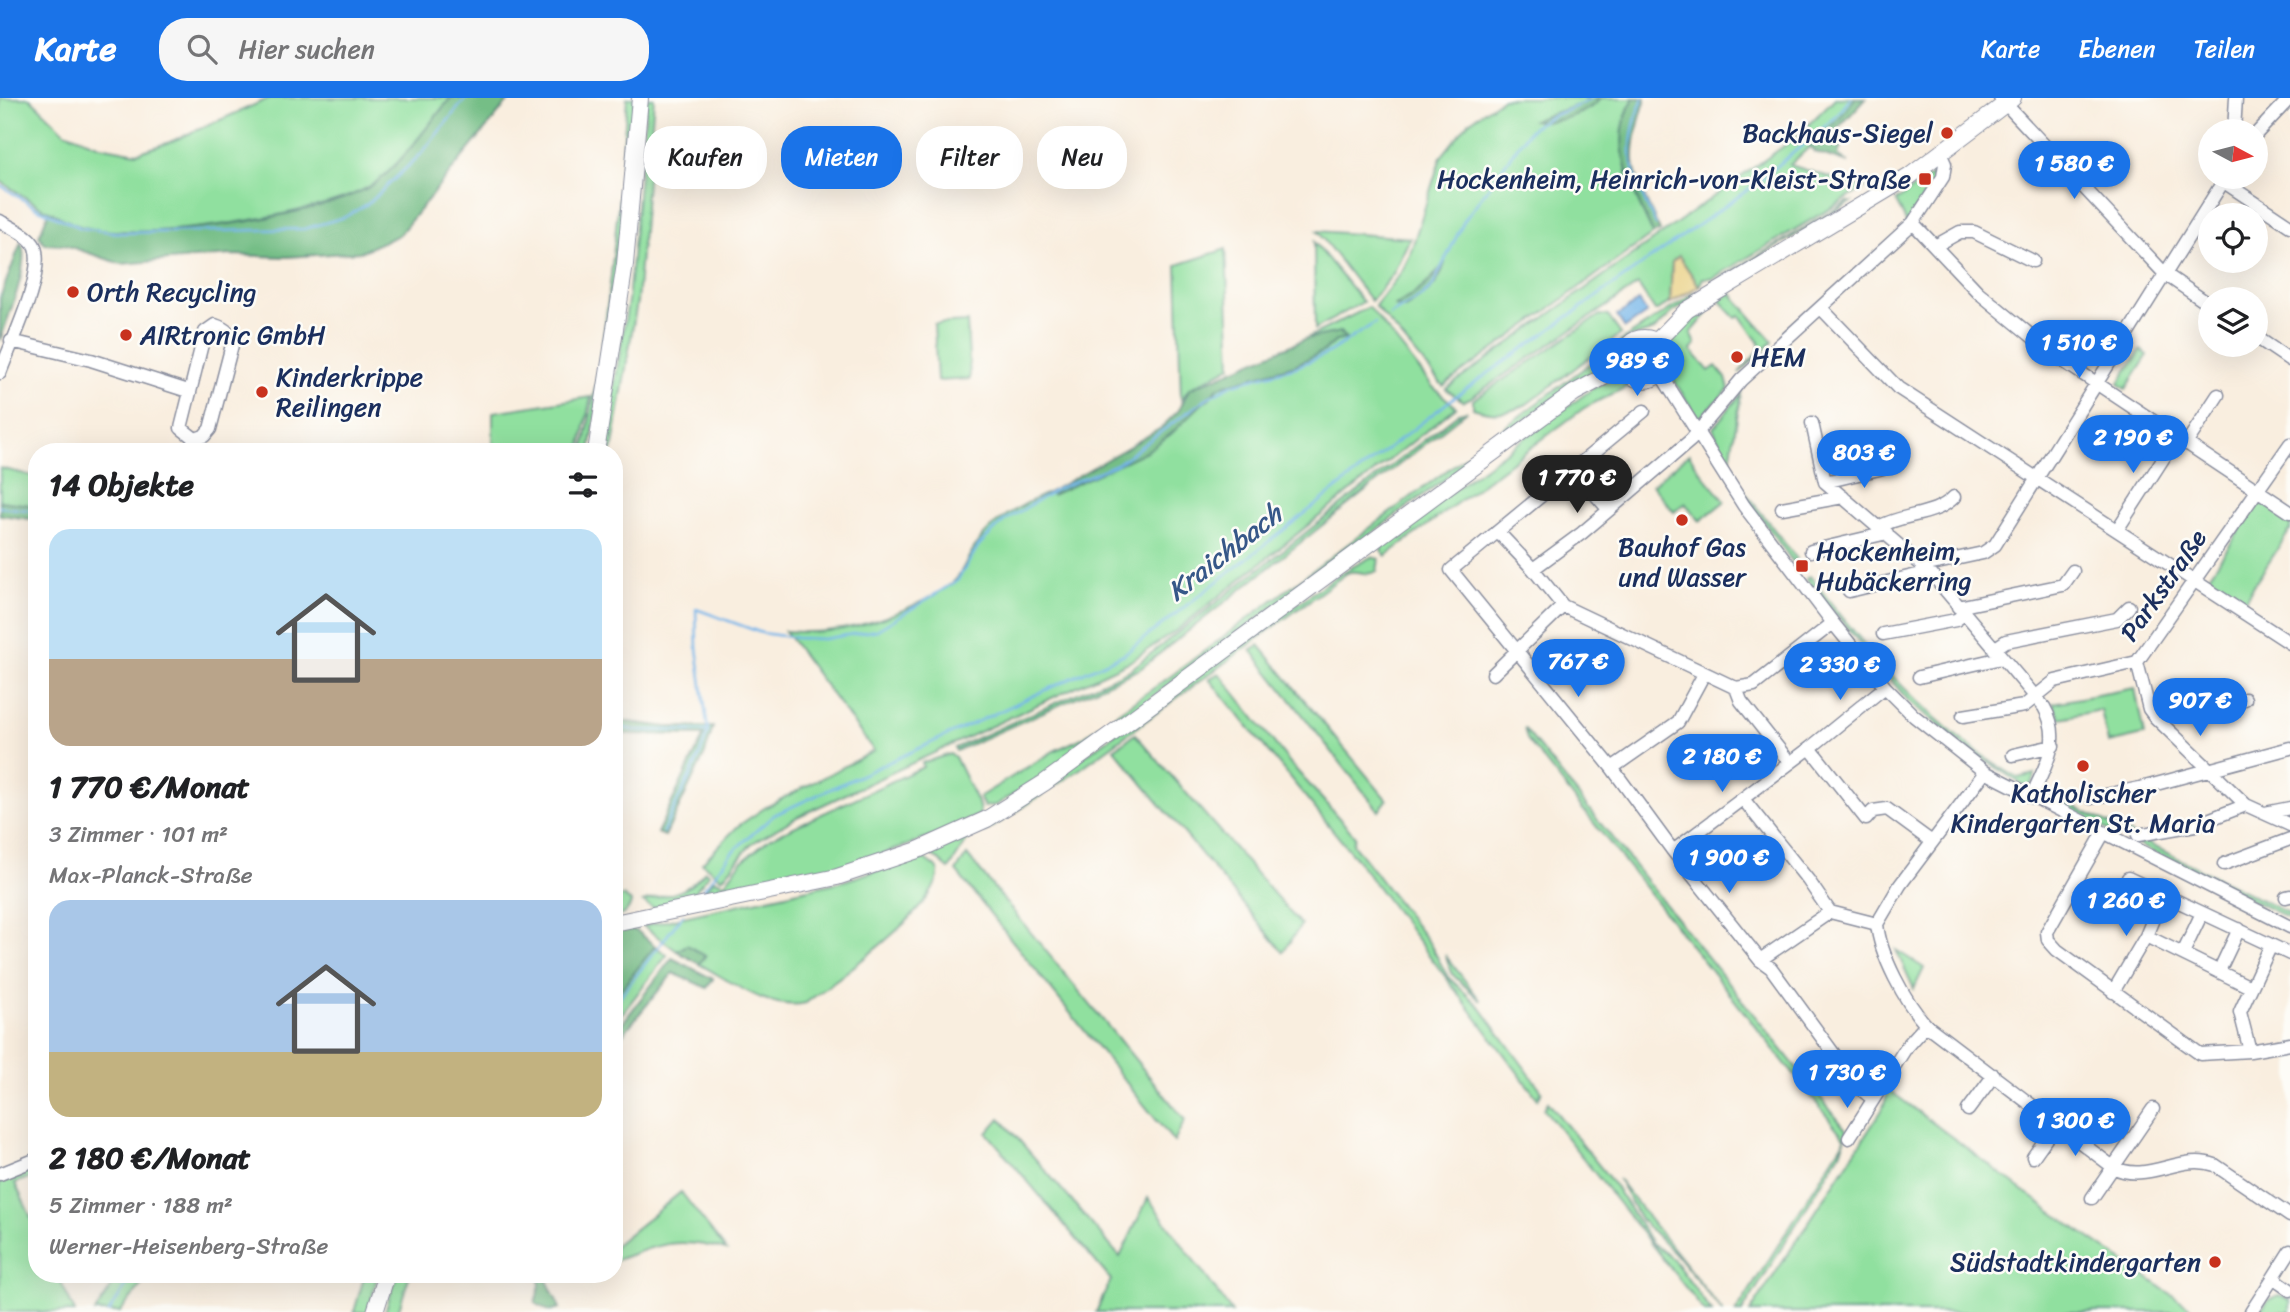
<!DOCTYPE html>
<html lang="de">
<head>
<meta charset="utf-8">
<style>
	body { margin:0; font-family:Sriracha,sans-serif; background:#f6f6f6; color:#202124; height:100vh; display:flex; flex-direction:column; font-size:26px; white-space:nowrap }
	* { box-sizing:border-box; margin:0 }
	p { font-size:23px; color:#757577 }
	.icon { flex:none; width:38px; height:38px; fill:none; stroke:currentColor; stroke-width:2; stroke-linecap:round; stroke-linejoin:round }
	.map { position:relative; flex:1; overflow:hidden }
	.drawer { position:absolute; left:28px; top:345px; width:595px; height:840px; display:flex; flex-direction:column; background:#fff; border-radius:28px; box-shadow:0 7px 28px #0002 }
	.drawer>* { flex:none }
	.banner { position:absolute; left:644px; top:28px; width:665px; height:63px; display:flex; gap:14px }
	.needle { width:46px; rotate:97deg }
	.tools { position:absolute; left:2198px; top:21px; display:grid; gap:14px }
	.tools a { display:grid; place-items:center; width:70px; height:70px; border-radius:50%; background:#fff; box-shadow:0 7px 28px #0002; font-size:35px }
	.price { position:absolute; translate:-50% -60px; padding:0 16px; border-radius:24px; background:#1a73e8; color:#fff; font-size:23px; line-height:46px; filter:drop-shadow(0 2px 4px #0008) }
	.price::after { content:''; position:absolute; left:50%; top:42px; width:21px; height:16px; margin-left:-10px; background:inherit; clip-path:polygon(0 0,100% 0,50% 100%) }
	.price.current { background:#222; color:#fff }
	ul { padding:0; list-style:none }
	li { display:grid; align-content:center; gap:14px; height:371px; padding:0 21px }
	li span { display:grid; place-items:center; height:217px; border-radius:21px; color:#555 }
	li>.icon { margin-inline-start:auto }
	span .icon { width:126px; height:126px; fill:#fffc; stroke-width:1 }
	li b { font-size:30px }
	h2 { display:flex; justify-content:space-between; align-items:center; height:84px; padding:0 21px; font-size:30px }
	.chip { padding:0 24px; border-radius:28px; background:#fff; box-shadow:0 7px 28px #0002; font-size:24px; line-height:63px }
	.chip.current { background:#1a73e8; color:#fff }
	header { display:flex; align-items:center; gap:42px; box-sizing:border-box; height:98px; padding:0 35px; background:#1a73e8; color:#fff }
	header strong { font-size:33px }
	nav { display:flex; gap:38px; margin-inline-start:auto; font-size:24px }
	.search { width:490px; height:63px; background:#f6f6f6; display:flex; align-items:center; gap:18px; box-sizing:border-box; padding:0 24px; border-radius:28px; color:#757577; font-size:26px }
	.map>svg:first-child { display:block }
</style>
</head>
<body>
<header>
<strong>Karte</strong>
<div class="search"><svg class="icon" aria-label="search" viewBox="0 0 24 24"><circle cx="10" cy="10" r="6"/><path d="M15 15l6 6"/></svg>Hier suchen</div>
<nav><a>Karte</a><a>Ebenen</a><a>Teilen</a></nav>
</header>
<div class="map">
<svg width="2290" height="1214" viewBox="0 0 2290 1214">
	<rect width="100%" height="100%" fill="#fdfcf7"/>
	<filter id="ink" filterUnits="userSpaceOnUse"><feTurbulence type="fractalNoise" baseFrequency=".0143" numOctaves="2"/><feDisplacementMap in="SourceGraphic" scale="14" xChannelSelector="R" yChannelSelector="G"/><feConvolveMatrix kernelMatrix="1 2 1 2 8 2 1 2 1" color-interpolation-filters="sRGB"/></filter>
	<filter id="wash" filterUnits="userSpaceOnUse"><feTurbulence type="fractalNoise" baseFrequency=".00686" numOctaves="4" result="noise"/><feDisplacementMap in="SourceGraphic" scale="28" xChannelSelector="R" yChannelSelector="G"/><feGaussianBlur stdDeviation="1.57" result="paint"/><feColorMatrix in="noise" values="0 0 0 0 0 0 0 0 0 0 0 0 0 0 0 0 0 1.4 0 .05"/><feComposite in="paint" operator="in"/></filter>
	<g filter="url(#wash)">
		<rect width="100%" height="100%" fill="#f9eedf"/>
		<path fill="#90e09f" stroke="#56887e" stroke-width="2" fill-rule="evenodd" d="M0,0H30L65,34L100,48L137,55L170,44L270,0H451C428,26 397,74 367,90C319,117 130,147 79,128C51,117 25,99 0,83Z
			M627,0H635L624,131L590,353L583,354C608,237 618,118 627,0Z
			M647,0H654L637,204L612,353L604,354L628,203Z
			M1503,0H1588L1584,5L1601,0H1634C1606,46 1634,93 1653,136L1443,288L1375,208L1402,173L1409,159L1441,59L1469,24ZM1444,166C1439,191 1419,204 1396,207L1422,191Z
			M1835,0H1855L1839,21L1790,67L1865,90L1713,180H1703L1699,188L1679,158L1672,164L1670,205L1655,213L1638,187L1470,300L1463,303L1446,291L1795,40Z
			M1938,73L1939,76L1907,126L1896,103Z
			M1848,104H1851L1711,188L1713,185Z
			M1317,133L1410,140L1393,176L1371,203Z
			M1314,144L1363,204L1315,231Z
			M1226,151L1231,268L1189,291L1181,302L1177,167Z
			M1695,195L1700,197L1673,214L1654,232L1629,240L1610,263L1621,243Z
			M1731,195L1773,244L1739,275L1759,253L1760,246L1740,218L1736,220L1719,202Z
			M1369,209L1433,289L1456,309L1177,532L1131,563L799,718L751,746L722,781L702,765L738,728L766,709L874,653L785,533C835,538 877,525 921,504C932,498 949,490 957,480C964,470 969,457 976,447C993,422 1023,406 1050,394L1052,397L1208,302L1219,289L1324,253L1336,243L1345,241L1340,234L1305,241Z
			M1705,212L1707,216L1691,235L1696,246L1691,252L1709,273L1716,268L1726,280L1729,291L1699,321L1669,275L1673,257L1667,244L1675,232Z
			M1600,217L1608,218L1621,236L1527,306C1507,316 1494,317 1473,310V302Z
			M967,224L970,281L937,283L934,226Z
			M1643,247L1651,249L1639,262L1630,264L1632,253Z
			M2141,252L2148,257L2126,291L2118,286Z
			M1591,265L1606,267L1579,281L1063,665L996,707L984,709L979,699L1054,653L1082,640L1171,578Z
			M1611,282L1630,287L1584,310L1386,458L1381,452L1385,442L1592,291Z
			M1741,296L1729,368L1713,330Z
			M591,299L580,353H493V314Z
			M1467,313L1140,571L956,653L955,650L1130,572L1459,315Z
			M1689,356L1700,373L1725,403L1700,423L1685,405L1674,414L1652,387Z
			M0,370L37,379V408L0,403Z
			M1738,385L1797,461L1793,464L1736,386Z
			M2260,402L2290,422V432L2241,507L2205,484Z
			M1371,459L1379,461L1377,473C1365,480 1358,470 1347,475L1076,674L984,735L991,725L1339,476Z
			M1810,478C1869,555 1933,632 2018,680L2035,676L2029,691L1962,647L1907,601L1806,481Z
			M1259,547L1387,702L1379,713L1251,552Z
			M1219,575L1291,666L1355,738L1353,746L1430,846L1448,879L1479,908L1542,993L1538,1001L1354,758L1209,581Z
			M2135,590L2144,637L2108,645L2101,612L2060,620L2053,605Z
			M1524,630L1848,1034L1840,1055L1742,1214H1736L1845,1041L1527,641Z
			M1135,636L1301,827L1283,854L1114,651Z
			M950,656L955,659L979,708L980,717L928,740L834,773L701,799L714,781L724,786L741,764L770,740L923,669L922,665Z
			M2055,699L2290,816V821L2071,714Z
			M963,740L968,741L949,771L929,754Z
			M967,757L1185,1022L1174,1044L956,773Z
			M921,758L938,771C944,807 835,882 806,905C769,914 731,883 699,866L705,858L687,847L677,853L643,828L844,783Z
			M705,773L709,776L688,802L653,810L643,804C670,794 684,799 705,773Z
			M623,798L631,804C629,814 624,817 614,819V800Z
			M655,848L667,857L614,926V900Z
			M1896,852L1924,870L1914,891Z
			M1445,857L1481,903L1453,877Z
			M1889,992L2052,1114L2197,1214H1750L1882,1012Z
			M1548,1004L1610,1081L1652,1145L1673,1161L1712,1214H1705L1544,1011Z
			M1000,1020L1120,1159L1148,1100L1232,1214H1096L1111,1182L987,1035Z
			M37,1067V1077L15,1085L37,1132V1176H57L75,1214H0V1082Z
			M1618,1081L1723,1214L1680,1161L1640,1121Z
			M681,1094L726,1152C678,1138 659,1146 614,1163V1148Z
			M120,1176H150L120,1214H95Z
			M365,1176H378L368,1214H354Z
			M397,1176H410L398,1214H385Z
			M2279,1197L2290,1202V1214H2260L2268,1202Z"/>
		<path fill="#74be86" stroke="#487672" stroke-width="2" d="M451,0H511L399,137L360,154L287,159L231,157L121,166L65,147L45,146L39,138L49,113C59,118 71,126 83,129C143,144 312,120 367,90C396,75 428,26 451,0Z
			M1588,0H1601C1588,16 1553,27 1533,22L1584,5Z
			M1634,0H1646C1625,67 1632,72 1660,133L1653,136C1634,93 1606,46 1634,0Z
			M1855,0H1866L1830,39L1841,48L1838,57L1849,65L1815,54L1809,48L1839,21Z
			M21,144C31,166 8,218 0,243V200Z
			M1445,164C1440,185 1424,199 1405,210L1395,208C1416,195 1432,185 1445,164Z
			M1340,234L1346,241L1336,243L1324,253L1295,267L1219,289L1171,336L1147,353L1052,397L1050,394L1161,330L1179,312L1189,291L1305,241Z
			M0,403L37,408V422L0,417Z
			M614,622L667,629H713L705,656L665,738L657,735L704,637L625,636L614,633Z
			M625,830L637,833L655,848L614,900V832Z
			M687,847L705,858L699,866L677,853Z
			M672,860L713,881L707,890L673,875L614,947V936Z
			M538,1176H544L560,1210L549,1213L535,1205L540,1187Z"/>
		<path fill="#eeda9e" stroke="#84847e" stroke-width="2" d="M1679,158L1699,188L1670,205L1672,164Z"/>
		<path fill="#74b5e9" stroke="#4872a4" stroke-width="2" d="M1639,203L1647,215L1625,230L1617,218Z"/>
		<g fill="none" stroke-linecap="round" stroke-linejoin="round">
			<path stroke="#74b5e9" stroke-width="2.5" d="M1643,0C1620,56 1632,76 1656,127
				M0,87L35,109L81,130L120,135L304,131L345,119L369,105L421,56L466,0
				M1390,217L1422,198L1432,189L1464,123L1528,34C1545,16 1571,14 1592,0
				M0,409L37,413
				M614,628L634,632L708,633C698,668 677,701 663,734
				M708,633L697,550L696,511L762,535L797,540L824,541L877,532L957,483L979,447L1004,423L1057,391L1117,366L1207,300L1233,286L1296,269L1326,256L1375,225
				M696,801L732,754L774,717L1124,556L1456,298L1756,86L1836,19L1851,0
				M614,906L683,817
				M109,1214L134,1176"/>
		</g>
	</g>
	<g filter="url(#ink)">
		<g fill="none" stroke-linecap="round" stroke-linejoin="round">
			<defs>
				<path id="minor" d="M2000,0L2165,176L2210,207
					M2234,33L2236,0
					M2256,36L2290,0
					M2224,84L2290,128
					M0,123C11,130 30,137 35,149C45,177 10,247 0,275
					M1913,125L1978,194L2057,259L2290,414
					M1935,148L1960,134H1974L2033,163
					M1821,210L1898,290L2290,545
					M215,227C227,231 230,235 232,247L210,331L204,338L195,341L181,330L205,234Z
					M2256,239L2290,262
					M11,243L91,262L188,293
					M1660,275L1744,408L1833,525L1885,589L1914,618L1985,674L2290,829
					M1644,313L1451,472L1612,670L1673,753L1760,862L1771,870L1858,989L1873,1001
					M1812,325L1825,384L1930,474L2044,609C2063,642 2045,669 2031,699
					M2186,346L2218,297
					M1574,372L1609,412
					M1825,384L1896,367
					M1782,410L1843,399
					M1879,429C1903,415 1935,419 1954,399
					M2117,432L2177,339
					M1498,434L1533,471
					M1811,453L1887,435
					M1923,468L1983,455L1995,447L2226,79
					M1849,493L1930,474
					M1958,509L2063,487L2073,473
					M1833,525L1754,587L1736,590L1563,508L1533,471L1582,435L1691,342L1741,282L1913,125L1943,79L1945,66L1941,57
					M1883,536L1956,522L1964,516
					M1994,551L2006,543L2117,521L2129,509
					M2137,564L2149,611L2155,619L2246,707L2290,727
					M1493,576L1563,508
					M1919,579L2001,560
					M1736,590L1741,603L1790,665
					M1963,618L2024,608L2055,583L2137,564L2290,346
					M2155,619L2245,601
					M1810,650L1866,721L1873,713L1887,711L1932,744
					M2013,657L2053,648
					M1612,670L1678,624L1704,576
					M1985,674L1900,787L1877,826C1880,857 1905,904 1926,927L2113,1069C2147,1087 2181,1054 2215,1067L2290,1118
					M2091,700L2145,689L2290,650
					M1743,701L1808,782L1830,814
					M2265,715L2290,710
					M2103,736L2047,834L2048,842L2057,852L2200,956L2250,953L2290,946
					M2138,737L2195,727L2246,707
					M1673,753L1810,650L1885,589
					M2224,766L2290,741
					M2128,780L2290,856
					M2286,799L2290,798
					M2146,838L2250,889
					M2183,855L2202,815
					M1760,862L1830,814L1877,826
					M2219,873L2239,831
					M2113,894L2146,838L2163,797
					M2250,953L2240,914L2271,847
					M1968,1012L1994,977
					M1849,1040L1907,948L1926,927
					M2033,1059L2057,1025
					M0,1076L37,1061
					M2092,1100L2153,1011
					M2290,1153L2273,1180L2290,1192
					M2251,1214L2273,1180"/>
				<path id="major" d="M1623 261a21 21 0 1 1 42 0a21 21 0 1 1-42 0Z
					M1656,244L1687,212L1910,78L2013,0
					M596,354L625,166L640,0
					M614,825L837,779L918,752L987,721L1044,685L1125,626L1574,295L1624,268
					M375,1214L387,1176"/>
			</defs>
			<use href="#minor" stroke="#8a8e9e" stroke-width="15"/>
			<use href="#major" stroke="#8a8e9e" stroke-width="18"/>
			<use href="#minor" stroke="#fff" stroke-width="12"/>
			<use href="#major" stroke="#fff" stroke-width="16"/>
		</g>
	</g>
	<g fill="#c8321e" stroke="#fdfcf7" stroke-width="2.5">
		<circle cx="1947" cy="35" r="7"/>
		<rect x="1918" y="74" width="14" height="14" rx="3.5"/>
		<circle cx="73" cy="194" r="7"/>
		<circle cx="126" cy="237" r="7"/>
		<circle cx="1737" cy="259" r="7"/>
		<circle cx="262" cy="294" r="7"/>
		<circle cx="1682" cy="422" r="7"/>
		<rect x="1795" y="461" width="14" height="14" rx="3.5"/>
		<circle cx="2083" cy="668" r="7"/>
		<circle cx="2215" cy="1164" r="7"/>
	</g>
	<g text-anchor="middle" stroke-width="5" stroke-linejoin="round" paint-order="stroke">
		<g font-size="26" fill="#1b2f5e" stroke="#fdfcf7" text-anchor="start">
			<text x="1933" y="44" text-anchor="end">Backhaus-Siegel</text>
			<text x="1911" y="90" text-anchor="end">Hockenheim, Heinrich-von-Kleist-Straße</text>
			<text x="87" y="203">Orth Recycling</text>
			<text x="140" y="246">AIRtronic GmbH</text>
			<text x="1751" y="268">HEM</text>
			<text x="276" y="288">Kinderkrippe<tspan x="276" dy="30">Reilingen</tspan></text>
			<text x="1682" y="458" text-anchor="middle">Bauhof Gas<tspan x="1682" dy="30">und Wasser</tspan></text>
			<text x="1816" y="462">Hockenheim,<tspan x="1816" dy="30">Hubäckerring</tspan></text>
			<text x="2083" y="704" text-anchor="middle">Katholischer<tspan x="2083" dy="30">Kindergarten St. Maria</tspan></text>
			<text x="2201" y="1173" text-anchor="end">Südstadtkindergarten</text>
		</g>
		<g font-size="26" fill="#1b2f5e" stroke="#fdfcf7">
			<text transform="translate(2163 487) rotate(-55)" y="9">Parkstraße</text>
		</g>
		<g font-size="28" font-style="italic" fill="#365788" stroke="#fdfcf7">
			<text transform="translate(1224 454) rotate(-38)" y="10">Kraichbach</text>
		</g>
	</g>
</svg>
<div class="tools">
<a><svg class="needle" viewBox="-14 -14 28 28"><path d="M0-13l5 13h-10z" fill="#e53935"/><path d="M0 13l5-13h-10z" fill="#757577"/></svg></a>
<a><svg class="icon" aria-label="locate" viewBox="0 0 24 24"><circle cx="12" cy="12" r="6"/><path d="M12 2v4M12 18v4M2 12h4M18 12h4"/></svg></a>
<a><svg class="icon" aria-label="layers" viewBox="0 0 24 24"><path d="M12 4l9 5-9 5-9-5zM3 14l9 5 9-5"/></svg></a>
</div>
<b class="price" style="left:2074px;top:103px">1 580 €</b>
<b class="price" style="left:2079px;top:282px">1 510 €</b>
<b class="price" style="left:1637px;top:300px">989 €</b>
<b class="price" style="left:2133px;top:377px">2 190 €</b>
<b class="price" style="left:1864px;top:392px">803 €</b>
<b class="price current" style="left:1577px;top:417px">1 770 €</b>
<b class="price" style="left:1578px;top:601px">767 €</b>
<b class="price" style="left:1840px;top:604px">2 330 €</b>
<b class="price" style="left:2200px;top:640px">907 €</b>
<b class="price" style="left:1722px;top:696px">2 180 €</b>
<b class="price" style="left:1729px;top:797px">1 900 €</b>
<b class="price" style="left:2126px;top:840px">1 260 €</b>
<b class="price" style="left:1847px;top:1012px">1 730 €</b>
<b class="price" style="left:2075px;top:1060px">1 300 €</b>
<div class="banner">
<a class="chip">Kaufen</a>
<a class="chip current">Mieten</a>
<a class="chip">Filter</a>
<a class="chip">Neu</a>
</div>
<section class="drawer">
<h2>14 Objekte<svg class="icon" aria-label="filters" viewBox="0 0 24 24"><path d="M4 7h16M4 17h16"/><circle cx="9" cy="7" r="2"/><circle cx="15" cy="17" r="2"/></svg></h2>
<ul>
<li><span style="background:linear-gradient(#bfe0f5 60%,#b9a48a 0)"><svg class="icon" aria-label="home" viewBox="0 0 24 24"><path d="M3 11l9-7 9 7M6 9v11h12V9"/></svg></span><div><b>1 770 €/Monat</b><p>3 Zimmer · 101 m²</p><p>Max-Planck-Straße</p></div></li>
<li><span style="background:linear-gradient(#a9c7e8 70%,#c2b280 0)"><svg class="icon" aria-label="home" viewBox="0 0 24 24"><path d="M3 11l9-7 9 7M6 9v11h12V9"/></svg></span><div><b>2 180 €/Monat</b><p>5 Zimmer · 188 m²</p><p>Werner-Heisenberg-Straße</p></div></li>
</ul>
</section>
</div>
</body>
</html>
